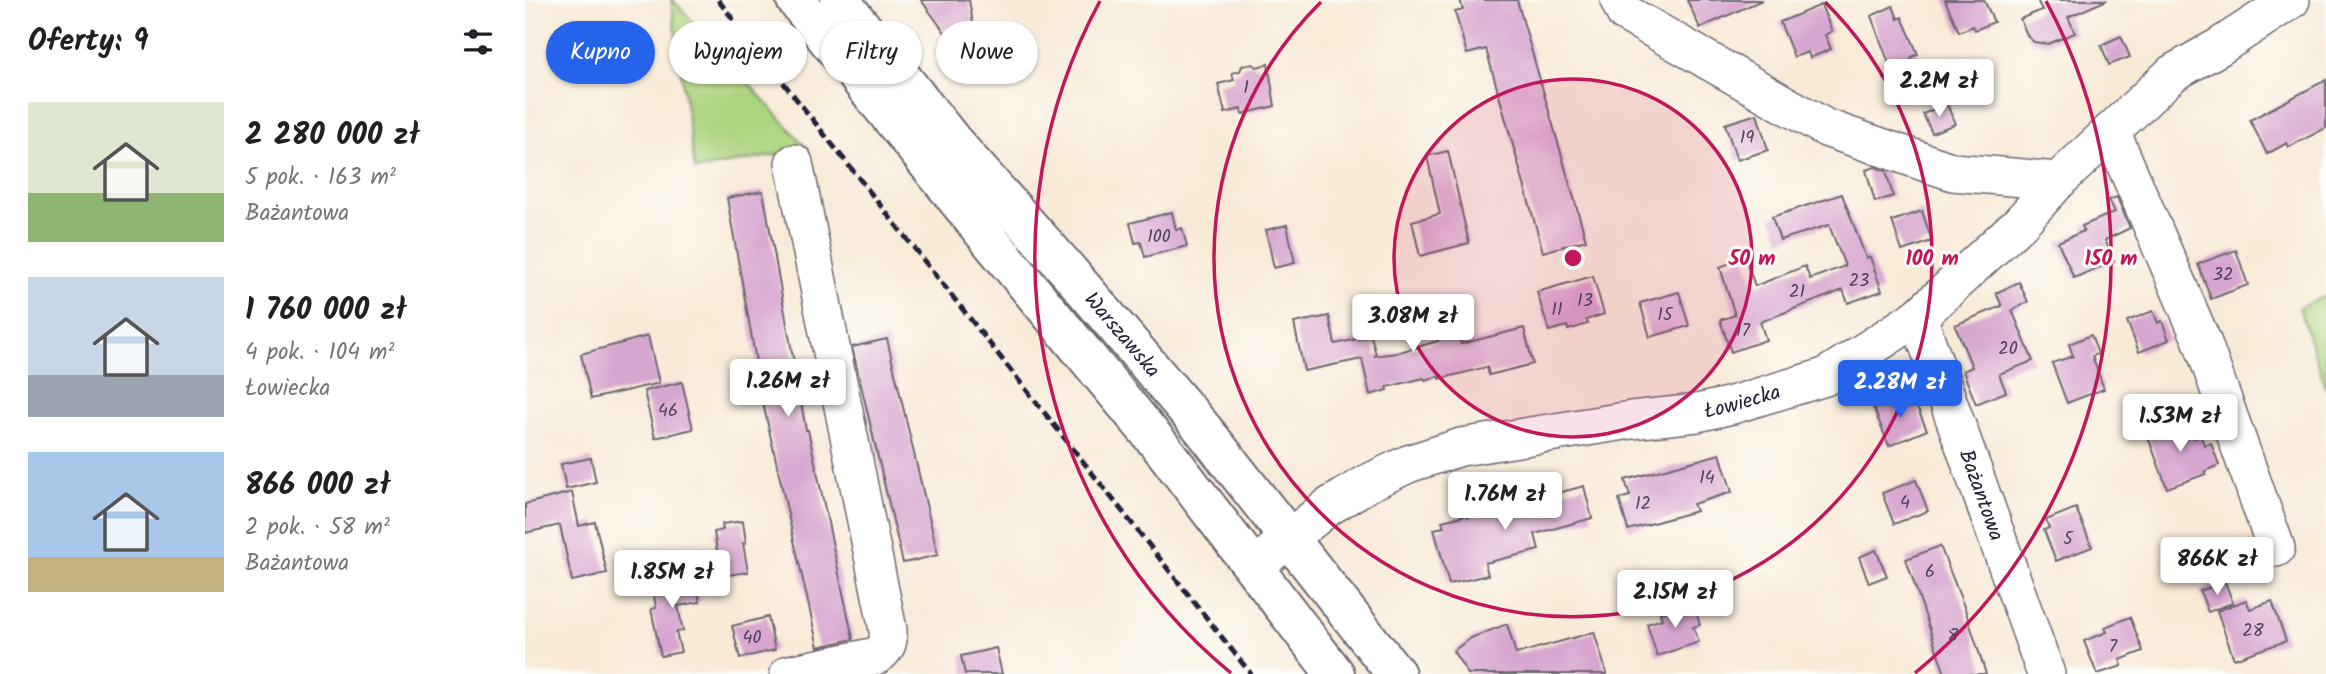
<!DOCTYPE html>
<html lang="pl">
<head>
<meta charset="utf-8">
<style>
	body { margin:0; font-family:Kalam,sans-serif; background:#f2f2f2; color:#202124; height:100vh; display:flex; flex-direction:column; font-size:26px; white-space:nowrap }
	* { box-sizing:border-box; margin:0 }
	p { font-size:23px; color:#757577 }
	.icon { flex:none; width:38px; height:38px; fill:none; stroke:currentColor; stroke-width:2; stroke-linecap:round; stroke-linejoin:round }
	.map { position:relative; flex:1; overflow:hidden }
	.sheet { display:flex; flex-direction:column; background:#fff; width:525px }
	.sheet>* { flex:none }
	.guide { position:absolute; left:21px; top:21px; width:665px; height:63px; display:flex; gap:14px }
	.price { position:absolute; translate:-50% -60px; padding:0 16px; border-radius:7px; background:#fff; color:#222; font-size:23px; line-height:46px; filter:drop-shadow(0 2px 4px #0008) }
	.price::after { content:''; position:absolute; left:50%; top:42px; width:21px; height:16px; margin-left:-10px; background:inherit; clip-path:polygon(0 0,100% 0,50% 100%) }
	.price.current { background:#2563eb; color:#fff }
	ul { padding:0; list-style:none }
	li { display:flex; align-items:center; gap:21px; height:175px; padding:0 28px }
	li span { display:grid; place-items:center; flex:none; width:196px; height:140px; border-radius:0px; color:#555 }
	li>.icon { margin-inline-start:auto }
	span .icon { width:84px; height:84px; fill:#fffc; stroke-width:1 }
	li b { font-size:30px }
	h2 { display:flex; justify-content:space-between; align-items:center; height:84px; padding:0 28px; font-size:30px }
	.pill { padding:0 24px; border-radius:32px; background:#fff; box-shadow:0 2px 5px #0004; font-size:24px; line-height:63px }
	.pill.current { background:#2563eb; color:#fff }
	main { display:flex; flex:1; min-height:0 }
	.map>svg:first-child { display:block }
</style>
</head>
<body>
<main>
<section class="sheet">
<h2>Oferty: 9<svg class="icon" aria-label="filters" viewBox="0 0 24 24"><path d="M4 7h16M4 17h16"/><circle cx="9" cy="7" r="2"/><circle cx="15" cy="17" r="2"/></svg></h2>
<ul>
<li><span style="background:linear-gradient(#dfe7d0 65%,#8fb573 0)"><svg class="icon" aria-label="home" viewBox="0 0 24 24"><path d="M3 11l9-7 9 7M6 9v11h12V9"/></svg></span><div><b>2 280 000 zł</b><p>5 pok. · 163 m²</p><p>Bażantowa</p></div></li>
<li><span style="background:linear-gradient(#c9d6e8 70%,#9aa5b1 0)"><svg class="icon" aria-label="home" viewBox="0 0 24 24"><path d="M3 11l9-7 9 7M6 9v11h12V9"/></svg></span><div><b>1 760 000 zł</b><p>4 pok. · 104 m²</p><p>Łowiecka</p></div></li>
<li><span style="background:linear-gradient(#a9c7e8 75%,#c2b280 0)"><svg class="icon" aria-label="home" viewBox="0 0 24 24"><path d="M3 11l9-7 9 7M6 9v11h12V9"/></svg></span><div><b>866 000 zł</b><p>2 pok. · 58 m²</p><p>Bażantowa</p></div></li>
</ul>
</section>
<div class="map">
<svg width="1801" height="674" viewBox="0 0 1801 674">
	<rect width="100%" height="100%" fill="#fdfcf7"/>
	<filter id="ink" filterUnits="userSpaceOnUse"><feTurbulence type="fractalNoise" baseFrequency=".0143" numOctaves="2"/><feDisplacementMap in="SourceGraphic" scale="14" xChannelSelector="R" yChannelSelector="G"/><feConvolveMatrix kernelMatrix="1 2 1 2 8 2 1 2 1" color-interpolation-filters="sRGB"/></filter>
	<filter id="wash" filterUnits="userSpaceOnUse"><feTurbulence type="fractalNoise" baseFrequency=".00686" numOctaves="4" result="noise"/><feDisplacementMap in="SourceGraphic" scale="28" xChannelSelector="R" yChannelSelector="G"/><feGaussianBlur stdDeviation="1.57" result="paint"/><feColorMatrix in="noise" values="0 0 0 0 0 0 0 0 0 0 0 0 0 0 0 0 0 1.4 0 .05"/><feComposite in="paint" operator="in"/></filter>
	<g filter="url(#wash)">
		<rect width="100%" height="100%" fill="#f8ead7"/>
		<path fill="#acd47e" stroke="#677b5c" stroke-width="2" d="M146,0H148L283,149L170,170Z
			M1801,296V389L1774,307Z"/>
		<g id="blocks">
			<path fill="#d8a5cf" d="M396,0H444L451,41L429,45Z
				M935,0H992L1061,240L1018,252L961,49L942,54L930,12L938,10Z
				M1162,0H1237L1175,28Z
				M1420,0H1459L1469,22L1450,30L1448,26L1434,32Z
				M1512,0H1582L1543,17L1550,33L1523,44L1509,42L1503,37L1495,19L1517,10Z
				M1296,5L1307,31L1300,35L1306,49L1285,58L1283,52L1269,57L1255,22Z
				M1368,6L1373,19L1377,17L1393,54L1387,57L1385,63L1377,66L1372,63L1365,66L1346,16Z
				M1596,36L1605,57L1584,65L1576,45Z
				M728,64L732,67L743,64L750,106L717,114L716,109L700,113L693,84L709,80L707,73L715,71L717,66Z
				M1801,80V128L1764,147L1762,143L1742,154L1725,120Z
				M1422,104L1430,124L1407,133L1398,114Z
				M1232,114L1243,150L1212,160L1200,124Z
				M923,151L944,243L895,256L887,221L915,214L902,156Z
				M1350,167L1361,171L1368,196L1350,202L1341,170Z
				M238,191L281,430H283L328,639L293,647L240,412L202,198Z
				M1317,194L1341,258L1345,257L1357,291L1323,303L1318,290L1235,322L1241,340L1206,352L1195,320L1210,315L1195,267L1220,257L1230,286L1280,266L1285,279L1320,266L1304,225L1255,240L1247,217Z
				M1592,197L1605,228L1580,240L1589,261L1549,278L1533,242L1559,231L1557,226L1590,212L1584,200Z
				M1397,211L1407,241L1377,251L1367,221Z
				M647,212L651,230L657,228L662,246L620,257L616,242L610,243L605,223Z
				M762,225L770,263L749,268L741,230Z
				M1711,250L1723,285L1686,299L1673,264Z
				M1068,276L1079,314L1061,320L1063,324L1043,330L1042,326L1024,331L1012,292Z
				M1494,282L1503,302L1487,310L1508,361L1474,374L1481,392L1451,404L1438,371L1447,367L1430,325L1477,306L1471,293Z
				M1154,292L1164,326L1125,337L1115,303Z
				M1628,311L1633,323L1637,321L1644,340L1614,352L1602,321Z
				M804,316L810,344L846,336L851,355L849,356L871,353L913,341L908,321L929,316L936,344L999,328L1008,364L964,375L962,367L914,379V376L900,380L899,378L862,387L863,390L845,395L837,359L779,371L769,323Z
				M1566,335L1573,354L1567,356L1579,389L1542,403L1527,363L1548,356L1544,344Z
				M123,336L134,383L66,399L56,354Z
				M362,339L413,555L378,563L327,347Z
				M157,382L168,429L130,438L119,391Z
				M1386,394L1402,430L1364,446L1349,409Z
				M1643,420L1647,429L1670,438L1676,436L1679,445L1686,443L1694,465L1680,471L1681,474L1642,488L1620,429Z
				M1195,454L1207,492L1168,504L1171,511L1103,530L1094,499L1105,496L1100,480Z
				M66,458L71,482L41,489L36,464Z
				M1391,480L1403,511L1369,524L1357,493Z
				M1059,486L1067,518L1010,534L1014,550L960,563L963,575L924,584L909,529L919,527L917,521L942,515L943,517Z
				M47,492L54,526L70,522L82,573L47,581L35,525L0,533V504Z
				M1551,508L1567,547L1531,561L1519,530L1524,528L1521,520Z
				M218,521L221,543H218L223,572L196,576L189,532L198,530L197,524Z
				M1415,546L1440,609L1461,674H1420L1381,559Z
				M1351,550L1362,576L1344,583L1334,557Z
				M170,575L175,602L153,606L158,631L151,632L156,652L136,656L126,609L131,608L127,583Z
				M1700,582L1708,603L1683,612L1675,591Z
				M1721,600L1725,609L1747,601L1761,641L1709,659L1692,611Z
				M1168,603L1175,625L1168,627L1174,642L1132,656L1122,624L1137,619L1135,613Z
				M243,617L250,650L215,658L207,626Z
				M1605,617L1618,651L1595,660L1597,666L1572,674L1559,641L1582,632L1580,627Z
				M982,624L991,654L1069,632L1082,674H943L928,651L946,638Z
				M471,648L477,674H440L436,656Z"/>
		</g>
	</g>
	<g filter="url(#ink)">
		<use href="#blocks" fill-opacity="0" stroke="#6d6872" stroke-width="2"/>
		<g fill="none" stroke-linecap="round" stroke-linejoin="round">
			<defs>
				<g id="minor">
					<path d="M1094,0L1100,13L1301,128L1428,172L1533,181"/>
					<path d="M1586,131L1677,341L1751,548"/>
					<path id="s1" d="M1393,317L1521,674"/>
					<path id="s2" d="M729,567L803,507L843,483L883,464L936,447L1106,420L1172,413L1207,405L1300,377L1393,317L1495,223L1533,181L1648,73L1694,47L1766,0"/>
					<path d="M264,674L351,656C362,649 364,642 363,630L269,163"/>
				</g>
				<g id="major">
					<path d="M271,0L468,244L638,449L810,674"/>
					<path id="s3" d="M315,0L429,143L540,267L678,429L871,674"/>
				</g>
			</defs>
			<use href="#minor" stroke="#6d6872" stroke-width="40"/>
			<use href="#major" stroke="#6d6872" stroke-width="42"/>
			<use href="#minor" stroke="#fff" stroke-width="37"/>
			<use href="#major" stroke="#fff" stroke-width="38"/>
			<path stroke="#22223b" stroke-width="5" stroke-dasharray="10 5" stroke-linecap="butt" d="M193,0L726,674"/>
		</g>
	</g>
	<circle cx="1048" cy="258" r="179" fill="#c2185b" fill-opacity=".12"/>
	<g fill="none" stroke="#c2185b" stroke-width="3.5">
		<circle cx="1048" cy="258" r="179"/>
		<path d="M1300 2A359 359 0 1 1 796 2"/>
		<path d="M706 673A538 538 0 0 1 575 1M1521 1A538 538 0 0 1 1390 673"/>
	</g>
	<g text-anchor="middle" stroke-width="6" stroke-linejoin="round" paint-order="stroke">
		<g font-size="18" fill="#504360">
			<text x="721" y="93">1</text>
			<text x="1222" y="143">19</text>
			<text x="634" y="242">100</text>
			<text x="1698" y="280">32</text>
			<text x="1334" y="286">23</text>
			<text x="1272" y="297">21</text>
			<text x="1060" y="306">13</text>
			<text x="1032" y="315">11</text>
			<text x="1140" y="320">15</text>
			<text x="1218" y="336">17</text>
			<text x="1483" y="354">20</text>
			<text x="143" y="416">46</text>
			<text x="1182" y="483">14</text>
			<text x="1380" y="508">4</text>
			<text x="1118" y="509">12</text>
			<text x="1543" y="544">5</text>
			<text x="1405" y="577">6</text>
			<text x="1728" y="636">28</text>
			<text x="1428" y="641">8</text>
			<text x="227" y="643">40</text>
			<text x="1588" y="652">7</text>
		</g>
		<g font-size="21" fill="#22223b" stroke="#fdfcf7">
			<text dy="7" stroke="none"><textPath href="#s3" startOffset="438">Warszawska</textPath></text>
			<text dy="7" stroke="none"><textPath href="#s2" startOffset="527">Łowiecka</textPath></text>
			<text dy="7" stroke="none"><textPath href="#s1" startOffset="189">Bażantowa</textPath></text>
		</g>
	</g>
	<circle cx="1048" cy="258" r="10" fill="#c2185b" stroke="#fdfcf7" stroke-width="3.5"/>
	<g font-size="21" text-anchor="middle" font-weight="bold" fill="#c2185b" stroke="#fdfcf7" stroke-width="6" stroke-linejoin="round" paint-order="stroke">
		<text x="1227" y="265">50 m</text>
		<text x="1407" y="265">100 m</text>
		<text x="1586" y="265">150 m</text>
	</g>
</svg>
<b class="price" style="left:1414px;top:119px">2.2M zł</b>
<b class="price" style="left:888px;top:354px">3.08M zł</b>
<b class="price" style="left:263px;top:419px">1.26M zł</b>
<b class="price current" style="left:1375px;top:420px">2.28M zł</b>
<b class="price" style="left:1655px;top:454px">1.53M zł</b>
<b class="price" style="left:980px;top:532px">1.76M zł</b>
<b class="price" style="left:1692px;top:597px">866K zł</b>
<b class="price" style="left:147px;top:610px">1.85M zł</b>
<b class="price" style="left:1150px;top:630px">2.15M zł</b>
<div class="guide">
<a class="pill current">Kupno</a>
<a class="pill">Wynajem</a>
<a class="pill">Filtry</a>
<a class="pill">Nowe</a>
</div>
</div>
</main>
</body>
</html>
